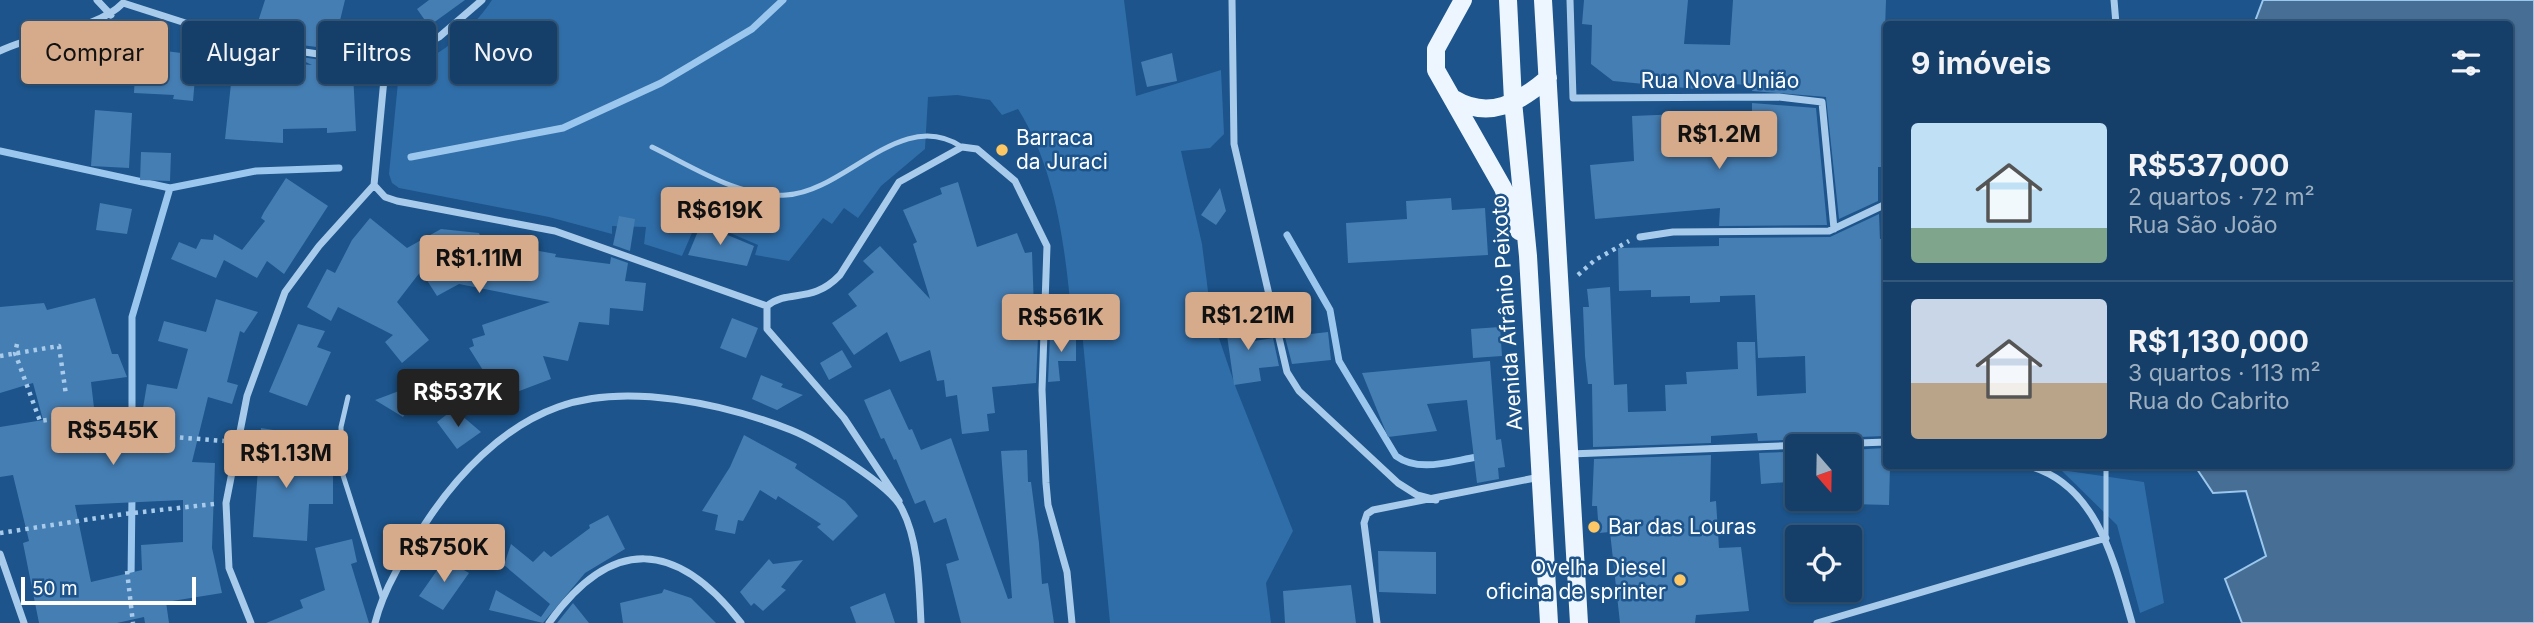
<!DOCTYPE html>
<html lang="pt">
<head>
<meta charset="utf-8">
<style>
	body { margin:0; font-family:Inter,sans-serif; background:#1e466e; color:#f1f3f6; height:100vh; display:flex; flex-direction:column; font-size:26px; white-space:nowrap }
	* { box-sizing:border-box; margin:0 }
	p { font-size:23px; color:#9dafc0 }
	.icon { flex:none; width:38px; height:38px; fill:none; stroke:currentColor; stroke-width:2; stroke-linecap:round; stroke-linejoin:round }
	.map { position:relative; flex:1; overflow:hidden }
	.drawer { position:absolute; left:1883px; top:21px; width:630px; height:448px; display:flex; flex-direction:column; background:#153f68; border-radius:7px; box-shadow:0 2px 5px #0004,0 0 0 2px #34587c }
	.drawer>* { flex:none }
	.guide { position:absolute; left:21px; top:21px; width:665px; height:63px; display:flex; gap:14px }
	.needle { width:46px; rotate:160deg }
	.controls { position:absolute; left:1785px; top:434px; display:grid; gap:14px }
	.controls a { display:grid; place-items:center; width:77px; height:77px; border-radius:7px; background:#153f68; box-shadow:0 2px 5px #0004,0 0 0 2px #34587c; font-size:35px }
	.scale { position:absolute; left:21px; bottom:18px; width:175px; box-sizing:border-box; padding-left:7px; border:4px solid #fff; border-top:0; font-size:19px; line-height:24px; white-space:nowrap; color:#fff; -webkit-text-stroke:5px #1c548b; paint-order:stroke }
	.price { position:absolute; translate:-50% -60px; padding:0 16px; border-radius:7px; background:#d6ab8b; color:#111; font-size:23px; line-height:46px; filter:drop-shadow(0 2px 4px #0008) }
	.price::after { content:''; position:absolute; left:50%; top:42px; width:21px; height:16px; margin-left:-10px; background:inherit; clip-path:polygon(0 0,100% 0,50% 100%) }
	.price.on { background:#222; color:#fff }
	ul { padding:0; list-style:none }
	li { display:flex; align-items:center; gap:21px; height:175px; padding:0 28px }
	li+li { border-top:2px solid #34587c }
	li span { display:grid; place-items:center; flex:none; width:196px; height:140px; border-radius:7px; color:#555 }
	li>.icon { margin-inline-start:auto }
	span .icon { width:84px; height:84px; fill:#fffc; stroke-width:1 }
	li b { font-size:30px }
	h2 { display:flex; justify-content:space-between; align-items:center; height:84px; padding:0 28px; font-size:30px }
	.tag { padding:0 24px; border-radius:7px; background:#153f68; box-shadow:0 2px 5px #0004,0 0 0 2px #34587c; font-size:24px; line-height:63px }
	.tag.on { background:#d6ab8b; color:#111 }
	.map>svg:first-child { display:block }
</style>
</head>
<body>
<div class="map">
<svg width="2534" height="623" viewBox="0 0 2534 623">
	<rect width="100%" height="100%" fill="#1c548b"/>
	<path fill="#306ea9" d="M492,0H1124L1136,96L1221,70L1224,134L1210,148L1181,151L1202,244L1211,315L1236,388L1293,531L1266,583L1271,623H1110L1081,321L1072,320C1065,249 1057,171 1018,109L1002,115L990,100L957,95L928,97L925,149L881,186L858,218L844,208L832,224L823,218L789,261L755,255L758,245L698,219L682,256L644,244L646,227L612,226V234L549,217L399,188L392,183L389,174L399,72C434,61 472,31 492,0Z
		M2061,470L2144,482L2164,603L2140,613L2117,525Z"/>
	<path fill="#476e95" stroke="#9bc7ee" stroke-width="2" d="M2263,0H2534V623H2242L2225,579L2266,556L2246,491L2213,493L2195,466H2510V24H2254Z"/>
	<g fill="none" stroke-linecap="round" stroke-linejoin="round">
		<path stroke="#9bc7ee" stroke-width="7" d="M0,151L170,188L256,171L339,168
			M411,157L563,128L661,83L752,29L783,0
			M1287,235L1330,310L1339,361L1396,456C1419,473 1451,461 1477,457
			M132,452V317L170,188
			M131,581L132,495"/>
	</g>
	<path fill="#457eb3" fill-rule="evenodd" d="M265,0H345L333,49L277,42V38L255,31Z
		M429,0H465L429,26L417,9Z
		M1584,0H1688L1684,44L1730,45L1733,0H1886L1882,119H1886V167H1878V201L1839,219L1826,97L1752,91L1753,85L1705,83L1706,90L1613,81L1591,64L1592,25L1582,24Z
		M126,41V46L197,55L193,101L173,99L174,95L134,93L135,70L48,81L47,49Z
		M1172,53L1177,81L1147,87L1141,62Z
		M293,56L330,61L327,75L353,73L356,131L327,133V128L283,129V143L225,139L233,65L270,70L272,62L312,65Z
		M1752,103L1816,108L1827,225L1719,226L1720,208L1595,219L1590,165L1634,161L1632,116L1706,113L1708,150H1752Z
		M95,110L132,113L129,168L91,166Z
		M141,152L171,153L170,181L140,180Z
		M286,178L328,206L284,274L267,261L257,278L224,260L216,278L171,259L179,242L196,249L201,239L213,240L214,234L242,250L265,221L261,218L264,212Z
		M958,182L977,247L1017,233L1025,253L1032,252L1035,337H1038L1036,383L992,387L995,413L987,414L989,431L962,434L957,395L946,397L944,380L937,381L930,350L900,362L887,332L854,355L832,323L857,306L848,294L874,272L863,261L880,246L930,299L913,244L917,242L903,210L942,194L940,188Z
		M1220,188L1226,211L1216,225L1201,215Z
		M1451,198L1452,210L1485,208L1488,255L1348,263L1346,223L1407,219L1406,201Z
		M100,203L132,209L127,234L96,230Z
		M1879,214L1880,239L1886,238V351H1882L1885,436L1758,441L1757,433L1711,436V443L1593,447L1592,384H1588L1585,356L1583,307H1589L1587,289L1610,287L1614,385L1627,384L1628,412L1666,411L1665,385L1687,384L1686,372L1738,369L1737,342H1755L1757,396L1806,393L1805,356L1758,358L1755,295L1720,296V302L1690,303V296L1651,297V290L1619,291L1618,248L1719,246V238L1830,237Z
		M619,216L635,219L630,251L613,245Z
		M370,218L407,248L441,229L479,233L482,241L556,254L555,257L610,264L611,257L628,263L625,281L646,283L643,311L610,308L609,325L579,322L568,361L543,356L551,379L514,393L504,369L486,375L469,348L474,346L472,339L485,335L482,325L550,302L459,284L437,296L421,271L397,302L429,340L402,363L385,342L393,335L338,307L331,321L307,307L327,269L335,273L352,240Z
		M701,224L754,246L747,266L688,255Z
		M95,298L112,354H118L127,377L91,382L99,451L137,444L147,384L177,389L188,349L158,341L164,321L206,332L216,299L258,312L244,333L240,331L227,382L238,385L232,404L208,397L192,462L215,463L212,548L222,593L166,602L169,623H145L144,617L117,623H39L23,543L29,541L13,475L0,477V427L43,420L33,383L0,393V307L44,303L47,310ZM183,500V542L141,545L142,570L91,582L75,505Z
		M1251,317L1254,341L1273,338L1279,366L1259,368L1261,381L1234,385L1225,321Z
		M732,318L758,328L746,358L720,348Z
		M298,324L325,331L317,347L331,352L307,406L269,392Z
		M1500,327L1502,356L1473,358L1471,329Z
		M1328,332L1331,360L1292,364L1285,337Z
		M1050,336H1076V361H1058L1060,381L1048,382Z
		M842,350L852,367L829,380L820,363Z
		M1490,361L1496,440L1501,439L1505,467L1498,468L1499,479L1477,483L1467,400L1427,404L1437,431L1388,437L1362,373Z
		M761,375L783,384L781,387L803,395L777,410L752,399Z
		M890,389L909,430L912,429L921,450L951,438L1008,599L1012,598L1001,451L1027,450L1028,482H1031L1039,543L1042,584L1048,583L1054,623H961L946,564L959,560L946,518L934,523L925,500L915,504L896,459L894,460L884,438L881,439L864,400Z
		M399,391L414,400L403,417L375,400Z
		M454,409L481,432L457,449L437,422Z
		M261,428L292,433L288,452L301,453L300,474L333,473V504H309L307,541L253,537Z
		M744,435L797,464L795,468L845,501L858,516L833,541L817,527L821,524L778,496L776,500L760,490L743,521L738,520L735,534L715,530L718,515L702,511L730,467Z
		M1885,448L1886,466H1890L1889,505L1850,504V450Z
		M1786,452L1788,482L1761,484L1759,453Z
		M1711,455L1710,502L1716,501L1719,548L1741,547L1749,611L1696,615L1695,623H1620L1610,532L1599,533L1597,506H1592L1594,459Z
		M608,515L625,549L585,573L543,623L489,610L496,590L541,617L550,604L504,565L511,544L533,562L544,551L551,557L590,528L589,525Z
		M352,539L357,562L351,564L369,623H266L303,608L300,600L325,590L315,548Z
		M1378,551L1436,552V594L1379,592Z
		M445,559L469,573L443,610L419,596Z
		M769,559L773,564L803,560L781,587L786,590L763,611L754,603L751,606L740,592Z
		M1351,585L1356,623H1285L1283,591Z
		M664,589L691,598L716,623H623L620,603L662,593Z
		M885,593L895,623H856L850,607Z
		M573,603L589,623H557Z"/>
	<g fill="none" stroke-linecap="round" stroke-linejoin="round">
		<path stroke="#a8cbec" stroke-width="4.5" stroke-dasharray="3.5 5" stroke-linecap="butt" d="M1578,275L1595,260L1629,241
			M17,344L15,353L40,421L61,418L62,434L137,425V434L224,441
			M0,356L59,346L66,395
			M0,533L124,514L214,504
			M127,571L133,623"/>
		<path stroke="#a8cbec" stroke-width="5" d="M652,147C693,167 739,198 786,195C846,192 901,106 962,147
			M348,397L341,427V469L382,597
			M2106,538V466"/>
		<path stroke="#a8cbec" stroke-width="7" d="M97,0L111,15
			M1232,0L1234,144L1287,372L1299,391L1398,483L1417,495L1436,500
			M1570,0L1573,98L1779,97L1822,102L1834,229
			M2114,0L2116,24
			M0,51C36,32 96,31 123,3L251,44L318,54L386,58L411,53L439,37L482,0
			M374,185L385,197L397,201L555,231L767,306C790,288 811,305 840,275L899,182L962,147L977,149L1015,181L1047,246L1042,390L1046,483L1048,505L1067,572L1072,623
			M1640,237L1673,232L1829,231L1886,204
			M767,306V329L844,418L899,501
			M1570,454L1886,442
			M2029,466C2098,485 2115,565 2132,623
			M0,554L24,623
			M251,623L229,568L226,503L247,396L285,292L319,246L374,185L386,58
			M375,623C384,587 405,555 425,524C456,476 502,427 558,407C626,382 725,404 791,430C816,440 891,485 902,509C919,542 919,586 921,623
			M549,623C612,535 677,540 741,623
			M1377,623L1364,523L1367,514L1373,510L1540,477
			M1817,623L2106,538"/>
		<path stroke="#edf5ff" stroke-width="18" d="M1463,0L1436,49V70L1503,188L1519,231
			M1508,0L1513,101L1528,256L1549,623
			M1543,0L1579,623
			M1454,99C1489,120 1519,103 1548,78"/>
	</g>
	<g fill="#fdc766" stroke="#1c548b" stroke-width="2.5">
		<circle cx="1002" cy="150" r="7"/>
		<circle cx="1594" cy="527" r="7"/>
		<circle cx="1680" cy="580" r="7"/>
	</g>
	<g text-anchor="middle" stroke-width="5" stroke-linejoin="round" paint-order="stroke">
		<g font-size="21" fill="#fff" stroke="#1c548b">
			<text x="1720" y="88">Rua Nova União</text>
			<text transform="translate(1507 313) rotate(-94)" y="7">Avenida Afrânio Peixoto</text>
		</g>
		<g font-size="21" fill="#fff" stroke="#1c548b" text-anchor="start">
			<text x="1016" y="145">Barraca<tspan x="1016" dy="24">da Juraci</tspan></text>
			<text x="1608" y="534">Bar das Louras</text>
			<text x="1666" y="575" text-anchor="end">Ovelha Diesel<tspan x="1666" dy="24">oficina de sprinter</tspan></text>
		</g>
	</g>
</svg>
<div class="controls">
<a><svg class="needle" viewBox="-14 -14 28 28"><path d="M0-13l5 13h-10z" fill="#e53935"/><path d="M0 13l5-13h-10z" fill="#9dafc0"/></svg></a>
<a><svg class="icon" aria-label="locate" viewBox="0 0 24 24"><circle cx="12" cy="12" r="6"/><path d="M12 2v4M12 18v4M2 12h4M18 12h4"/></svg></a>
</div>
<div class="scale">50 m</div>
<b class="price" style="left:1719px;top:171px">R$1.2M</b>
<b class="price" style="left:720px;top:247px">R$619K</b>
<b class="price" style="left:479px;top:295px">R$1.11M</b>
<b class="price" style="left:1248px;top:352px">R$1.21M</b>
<b class="price" style="left:1061px;top:354px">R$561K</b>
<b class="price on" style="left:458px;top:429px">R$537K</b>
<b class="price" style="left:113px;top:467px">R$545K</b>
<b class="price" style="left:286px;top:490px">R$1.13M</b>
<b class="price" style="left:444px;top:584px">R$750K</b>
<div class="guide">
<a class="tag on">Comprar</a>
<a class="tag">Alugar</a>
<a class="tag">Filtros</a>
<a class="tag">Novo</a>
</div>
<section class="drawer">
<h2>9 imóveis<svg class="icon" aria-label="filters" viewBox="0 0 24 24"><path d="M4 7h16M4 17h16"/><circle cx="9" cy="7" r="2"/><circle cx="15" cy="17" r="2"/></svg></h2>
<ul>
<li><span style="background:linear-gradient(#bfe0f5 75%,#7fa58c 0)"><svg class="icon" aria-label="home" viewBox="0 0 24 24"><path d="M3 11l9-7 9 7M6 9v11h12V9"/></svg></span><div><b>R$537,000</b><p>2 quartos · 72 m²</p><p>Rua São João</p></div></li>
<li><span style="background:linear-gradient(#c9d6e8 60%,#b9a48a 0)"><svg class="icon" aria-label="home" viewBox="0 0 24 24"><path d="M3 11l9-7 9 7M6 9v11h12V9"/></svg></span><div><b>R$1,130,000</b><p>3 quartos · 113 m²</p><p>Rua do Cabrito</p></div></li>
</ul>
</section>
</div>
</body>
</html>
